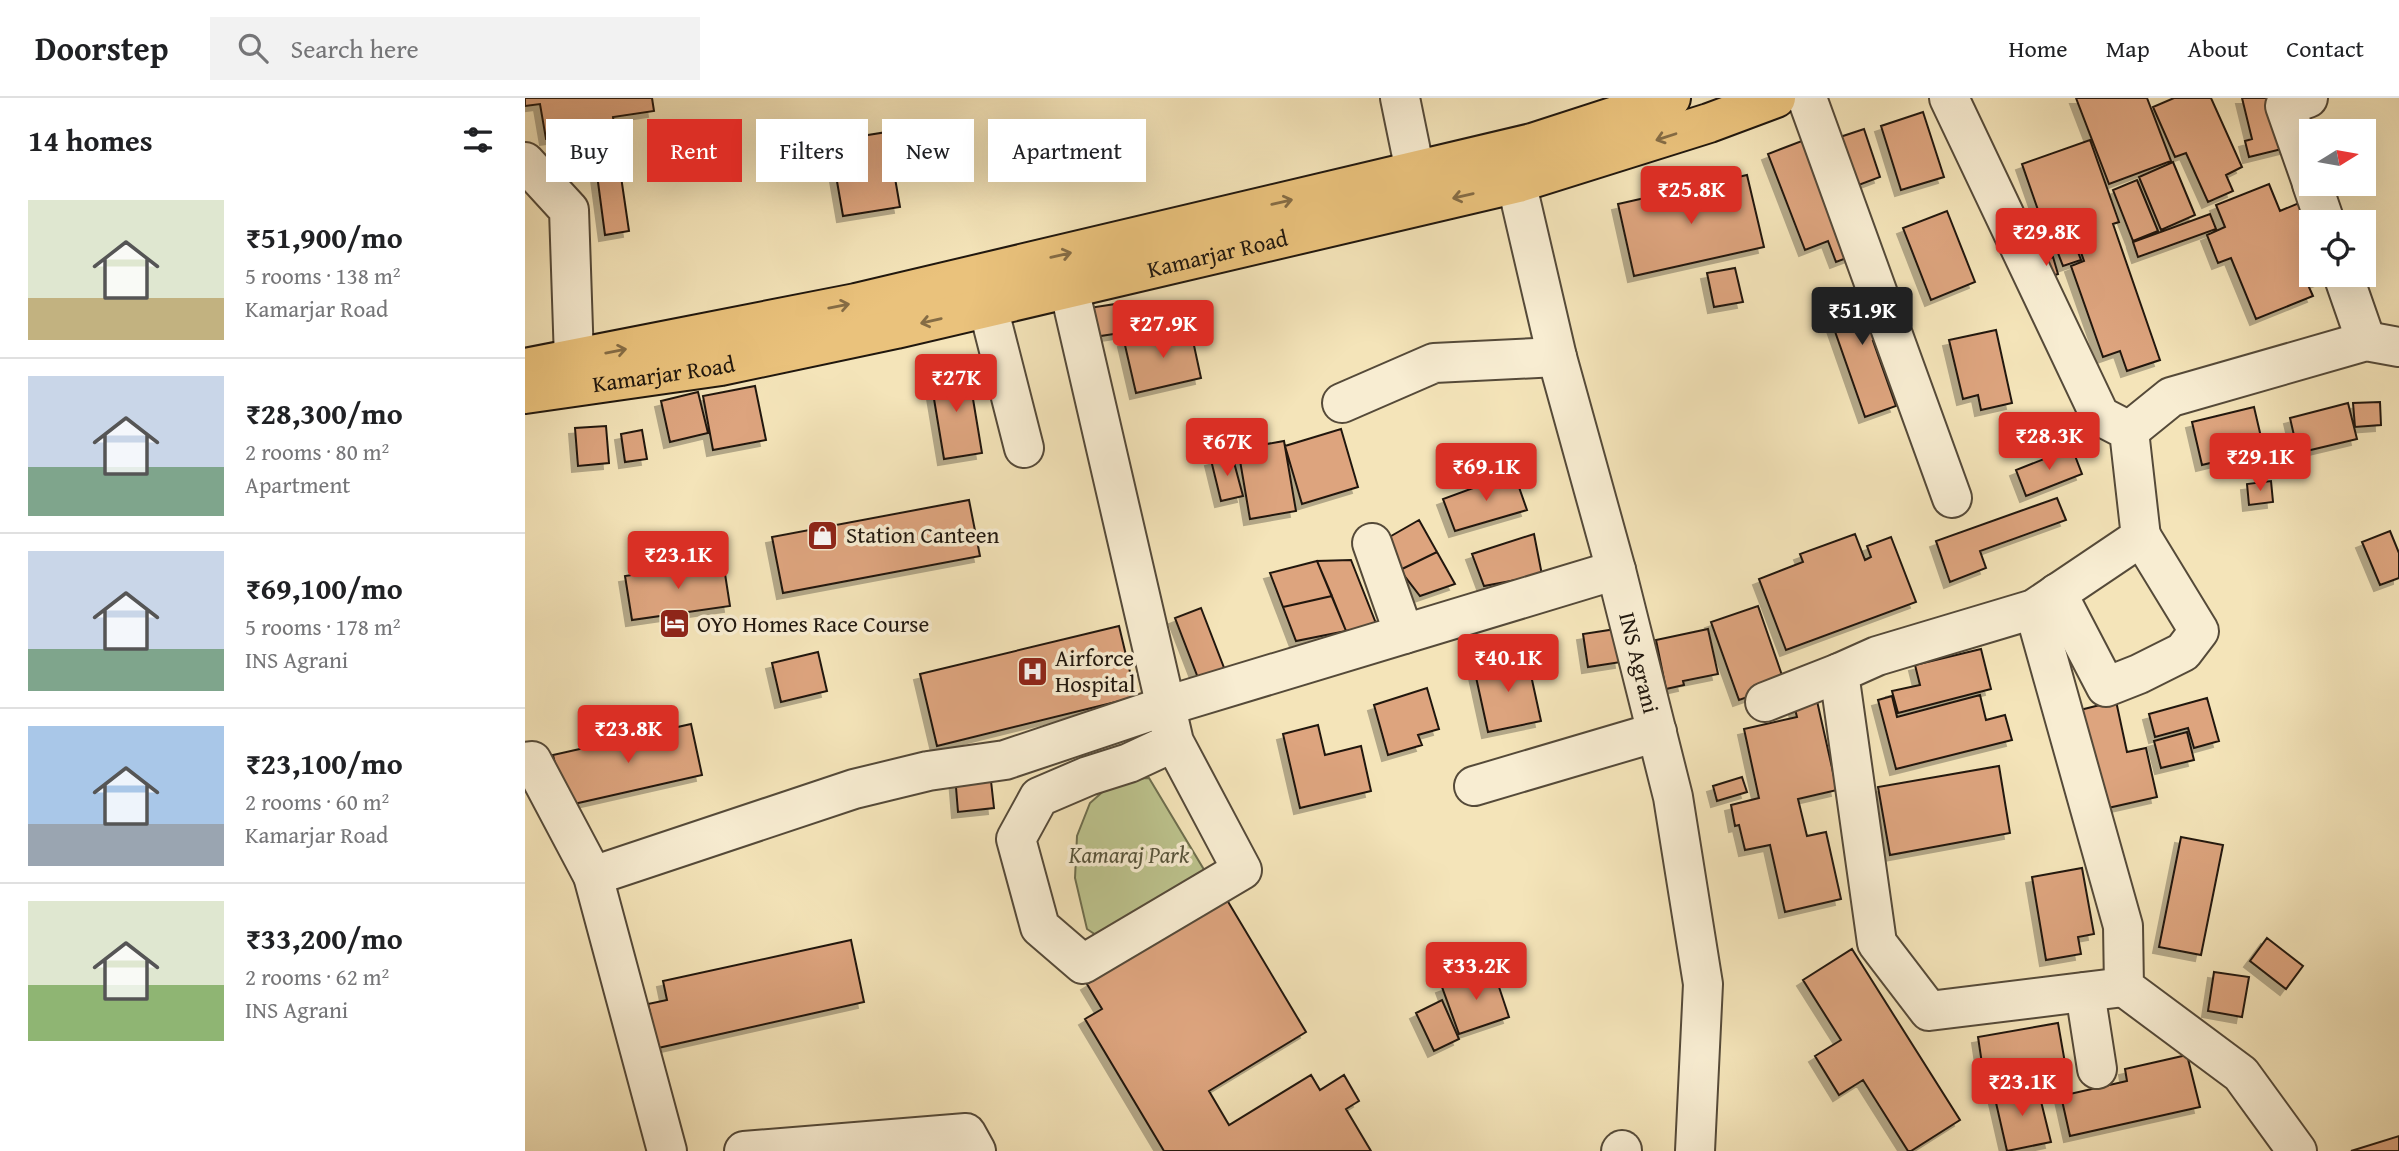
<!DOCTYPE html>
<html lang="en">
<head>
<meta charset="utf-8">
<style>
	body { margin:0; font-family:"Gentium Book Plus",serif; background:#f2f2f2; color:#202124; height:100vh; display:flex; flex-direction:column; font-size:26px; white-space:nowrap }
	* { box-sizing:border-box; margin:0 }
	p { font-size:23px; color:#757577 }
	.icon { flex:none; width:38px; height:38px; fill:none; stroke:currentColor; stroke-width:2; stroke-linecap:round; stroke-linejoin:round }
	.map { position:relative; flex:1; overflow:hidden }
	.drawer { display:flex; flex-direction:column; background:#fff; width:525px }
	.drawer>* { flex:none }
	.guide { position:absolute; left:21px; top:21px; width:665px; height:63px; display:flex; gap:14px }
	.needle { width:46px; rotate:79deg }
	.controls { position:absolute; left:1774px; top:21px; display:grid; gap:14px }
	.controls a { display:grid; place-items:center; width:77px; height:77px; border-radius:0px; background:#fff; box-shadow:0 7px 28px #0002; font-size:35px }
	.price { position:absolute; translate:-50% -60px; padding:0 16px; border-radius:7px; background:#d93025; color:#fff; font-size:23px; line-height:46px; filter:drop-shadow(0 2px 4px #0008) }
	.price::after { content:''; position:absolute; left:50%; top:42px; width:21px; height:16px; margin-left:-10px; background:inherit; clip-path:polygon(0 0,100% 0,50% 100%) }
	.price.active { background:#222; color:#fff }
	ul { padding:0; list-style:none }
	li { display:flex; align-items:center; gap:21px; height:175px; padding:0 28px }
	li+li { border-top:2px solid #e0e0e0 }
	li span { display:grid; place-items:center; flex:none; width:196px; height:140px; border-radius:0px; color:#555 }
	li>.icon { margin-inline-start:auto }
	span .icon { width:84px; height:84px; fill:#fffc; stroke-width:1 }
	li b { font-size:30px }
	h2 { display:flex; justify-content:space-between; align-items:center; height:84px; padding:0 28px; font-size:30px }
	.tag { padding:0 24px; border-radius:0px; background:#fff; box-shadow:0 7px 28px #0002; font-size:24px; line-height:63px }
	.tag.active { background:#d93025; color:#fff }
	header { display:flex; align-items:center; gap:42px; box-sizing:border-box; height:98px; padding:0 35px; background:#fff; border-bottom:2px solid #e0e0e0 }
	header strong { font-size:33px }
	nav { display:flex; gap:38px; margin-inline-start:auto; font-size:24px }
	.search { width:490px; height:63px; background:#f2f2f2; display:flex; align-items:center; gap:18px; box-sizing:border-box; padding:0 24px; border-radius:0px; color:#757577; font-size:26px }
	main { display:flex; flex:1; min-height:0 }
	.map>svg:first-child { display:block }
</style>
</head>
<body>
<header>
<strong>Doorstep</strong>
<div class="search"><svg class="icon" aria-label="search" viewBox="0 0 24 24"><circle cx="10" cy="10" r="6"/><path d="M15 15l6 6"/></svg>Search here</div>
<nav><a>Home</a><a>Map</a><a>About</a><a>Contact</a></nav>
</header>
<main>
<section class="drawer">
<h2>14 homes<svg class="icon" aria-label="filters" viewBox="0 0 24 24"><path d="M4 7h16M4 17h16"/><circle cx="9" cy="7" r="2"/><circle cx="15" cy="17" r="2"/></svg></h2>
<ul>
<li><span style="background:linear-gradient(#dfe7d0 70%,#c2b280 0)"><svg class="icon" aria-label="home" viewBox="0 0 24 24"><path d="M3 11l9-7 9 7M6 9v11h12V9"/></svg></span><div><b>₹51,900/mo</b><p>5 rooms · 138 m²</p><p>Kamarjar Road</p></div></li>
<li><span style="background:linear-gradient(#c9d6e8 65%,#7fa58c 0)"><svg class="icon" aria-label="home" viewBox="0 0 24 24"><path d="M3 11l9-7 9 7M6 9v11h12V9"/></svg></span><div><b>₹28,300/mo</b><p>2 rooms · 80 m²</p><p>Apartment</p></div></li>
<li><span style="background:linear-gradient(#c9d6e8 70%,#7fa58c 0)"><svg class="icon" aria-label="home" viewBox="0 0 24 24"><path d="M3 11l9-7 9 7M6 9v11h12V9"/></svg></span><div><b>₹69,100/mo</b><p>5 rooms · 178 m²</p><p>INS Agrani</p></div></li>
<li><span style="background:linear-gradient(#a9c7e8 70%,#9aa5b1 0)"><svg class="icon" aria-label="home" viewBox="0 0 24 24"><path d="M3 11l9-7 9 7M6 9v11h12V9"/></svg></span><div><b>₹23,100/mo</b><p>2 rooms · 60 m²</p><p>Kamarjar Road</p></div></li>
<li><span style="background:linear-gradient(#dfe7d0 60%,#8fb573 0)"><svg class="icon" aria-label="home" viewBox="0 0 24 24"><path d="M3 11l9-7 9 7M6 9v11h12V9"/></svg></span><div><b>₹33,200/mo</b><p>2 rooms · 62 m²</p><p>INS Agrani</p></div></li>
</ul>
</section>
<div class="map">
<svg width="1874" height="1053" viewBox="0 0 1874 1053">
	<defs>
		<filter id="shadow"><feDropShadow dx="-6" dy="6" stdDeviation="0" flood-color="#0004"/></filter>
	</defs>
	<rect width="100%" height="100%" fill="#f4e4b9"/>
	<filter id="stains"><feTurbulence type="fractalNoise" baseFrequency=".00286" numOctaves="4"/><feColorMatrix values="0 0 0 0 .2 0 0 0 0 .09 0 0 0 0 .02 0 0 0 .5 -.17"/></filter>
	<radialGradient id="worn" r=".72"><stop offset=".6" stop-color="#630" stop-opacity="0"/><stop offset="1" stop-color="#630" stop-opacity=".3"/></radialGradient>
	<path fill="#bdc48e" stroke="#6e6e4e" stroke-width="2" d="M624,680L681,775L571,837L562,831L550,780L552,738L565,705L591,682Z"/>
	<path fill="#dda47e" stroke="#20170e" stroke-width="2" filter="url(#shadow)" d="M0,0H127L129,13L88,19L94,59L75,61L71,34L21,41L15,6L0,8Z
		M1551,0H1622L1646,63L1584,86Z
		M1649,0H1686L1717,69L1701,77L1708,93L1683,104L1661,55L1650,59L1628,9Z
		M1717,0H1764L1761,50L1724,59L1720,43L1727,41Z
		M1398,14L1419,79L1376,92L1356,28Z
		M412,31L420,65L384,74L376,40Z
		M1339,31L1355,79L1323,91L1306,42Z
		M362,34L375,109L318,118L305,43Z
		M1282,41L1327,158L1311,164L1303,143L1280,152L1243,56Z
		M1565,42L1594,124L1588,126L1635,262L1602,273L1595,253L1578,259L1546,168L1559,163L1553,146L1528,155L1497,66Z
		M1648,64L1670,117L1636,132L1614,79Z
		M94,65L104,133L80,137L71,69Z
		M1222,77L1239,149L1109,178L1093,106Z
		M1612,82L1633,133L1608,143L1588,92Z
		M1744,86L1755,113L1774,105L1787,139V177H1802L1803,179L1783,187L1788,198L1731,221L1706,160L1693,165L1682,137L1700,129L1691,107Z
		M1422,113L1450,184L1406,202L1378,130Z
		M1685,116L1691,131L1613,159L1608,144Z
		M1551,149L1556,162L1538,168L1533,155Z
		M1528,159L1533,176L1514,182L1508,165Z
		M1210,170L1218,204L1189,209L1182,175Z
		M1342,187L1361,239L1348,243L1371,308L1340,319L1299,202Z
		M597,205L602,234L569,239L564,210Z
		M665,229L676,280L611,295L599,243Z
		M1471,232L1487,305L1456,312L1453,297L1438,301L1424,242Z
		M443,271L457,355L419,361L405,277Z
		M230,288L241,342L188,352L178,298Z
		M173,294L183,335L145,344L136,303Z
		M1855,304L1856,327L1830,329L1828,305Z
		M1823,305L1832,341L1773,355L1765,320Z
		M1729,309L1739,352L1677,367L1667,324Z
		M81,328L84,365L53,368L50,330Z
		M816,331L833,389L777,406L760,348Z
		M117,332L122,361L100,364L96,336Z
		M759,343L771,413L725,421L713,351Z
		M1547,350L1557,376L1501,398L1491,372Z
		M707,357L718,398L696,403L686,362Z
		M989,375L1002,412L930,433L918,401Z
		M1746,383L1748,404L1724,407L1722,386Z
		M1532,400L1541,422L1455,453L1461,470L1425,484L1411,443Z
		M444,402L455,458L258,495L247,439Z
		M894,422L912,454L875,472L854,445Z
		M1865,433L1874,455V480L1855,487L1837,444Z
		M1009,436L1017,477L959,488L947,456Z
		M1330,436L1340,462L1346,459L1342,448L1366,439L1391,504L1261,552L1234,481L1278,464L1275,456Z
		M912,454L930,486L895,498L875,472Z
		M826,462L852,528L821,533L792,463Z
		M198,463L205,508L107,522L100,478Z
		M792,463L807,498L758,509L745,475Z
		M807,498L821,533L771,543L758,509Z
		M1233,508L1260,586L1214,602L1186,524Z
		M676,510L701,575L675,585L650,520Z
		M594,528L611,599L412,648L395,576Z
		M1091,531L1096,564L1063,569L1058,536Z
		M1183,531L1193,576L1158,583L1159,587L1141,591L1131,542Z
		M1456,551L1466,591L1373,615L1367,593L1395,587L1390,567Z
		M293,554L302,593L256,604L247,565Z
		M1002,559L1016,623L963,634L949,570Z
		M902,590L914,631L893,637L897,647L863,657L849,607Z
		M1290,594L1312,692L1273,701L1282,738L1301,734L1316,801L1260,814L1245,747L1220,752L1214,727L1210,728L1206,707L1234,700L1219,631L1272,619L1267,599Z
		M1455,597L1461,622L1480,617L1487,642L1371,671L1353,602L1367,598L1372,619Z
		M1682,600L1694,643L1669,650L1663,630L1630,639L1624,616Z
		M1591,603L1602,654L1621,650L1632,699L1574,712L1551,613Z
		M166,626L177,677L40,708L28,657Z
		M793,627L800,657L836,648L846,693L775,710L758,636Z
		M1662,634L1669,662L1636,670L1629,643Z
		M1474,668L1485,735L1365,757L1353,689Z
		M465,674L469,710L433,714L430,677Z
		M1217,679L1222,694L1192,703L1188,688Z
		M1656,739L1698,747L1676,857L1634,849Z
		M1557,770L1569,836L1553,839L1556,856L1521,862L1507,779Z
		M702,802L781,934L684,993L704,1027L786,977L795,992L819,977L834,1003L821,1011L846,1053H639L560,921L577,911L562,886Z
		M1742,840L1778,868L1761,891L1725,863Z
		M326,842L339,904L133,950L123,906L142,902L138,883Z
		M1327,851L1435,1022L1386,1053H1383L1338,982L1314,997L1290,958L1316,942L1278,882Z
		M968,871L984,919L934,936L917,889Z
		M1689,874L1724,879L1717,919L1683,913Z
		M917,902L934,941L909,953L891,915Z
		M1533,925L1540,965L1459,979L1453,939Z
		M1662,957L1675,1009L1545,1038L1536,998L1602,983L1600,971Z
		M1512,987L1526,1044L1482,1053L1469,996Z
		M1874,1038V1053H1826Z"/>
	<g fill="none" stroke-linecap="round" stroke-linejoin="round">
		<defs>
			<g id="minor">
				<path d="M875,0L890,73"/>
				<path d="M1282,0L1427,400"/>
				<path d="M1424,0L1575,318L1604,333L1616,439L1509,511L1352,558L1314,575L1352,845L1404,913L1599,889"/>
				<path d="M1783,0L1760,8L1787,85"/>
				<path id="s1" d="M984,53L1032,259L1091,472L1148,699L1178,886L1170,1053"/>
				<path d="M0,64L44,112L49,261"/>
				<path d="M1787,86L1800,124"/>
				<path d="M1818,177L1841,243"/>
				<path d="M544,190L649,644L717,772L558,866L515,829L491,741L514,699L563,678L604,665L649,644"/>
				<path d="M463,209L499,350"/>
				<path d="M817,305L909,265L1032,259"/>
				<path d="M1604,333L1646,299L1841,243L1874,249"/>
				<path d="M847,445L879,536"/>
				<path d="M1532,495L1581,589L1614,576L1658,554L1674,533L1616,438"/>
				<path d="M1509,511L1598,828L1599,889L1716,976L1772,1053"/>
				<path d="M1240,604L1314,575"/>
				<path d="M0,664L7,663L68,778L142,1053"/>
				<path d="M949,688L1132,634"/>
				<path d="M68,778L329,691L403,673L480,662L641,608L1091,472"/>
				<path d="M1560,894L1572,971"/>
				<path d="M219,1053L441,1035L451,1053"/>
				<path d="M1096,1053L1097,1052"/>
			</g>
			<g id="major">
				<path d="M0,270L331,205L1007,45L1146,0"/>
				<path id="s2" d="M0,296L196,268L371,231L993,85L1184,25L1251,0"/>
			</g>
		</defs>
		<use href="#minor" stroke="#554a39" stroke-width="42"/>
		<use href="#major" stroke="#20170e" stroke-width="42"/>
		<use href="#minor" stroke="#f8edd2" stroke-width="38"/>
		<use href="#major" stroke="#eac27c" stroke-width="38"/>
	</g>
	<defs><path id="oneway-shaft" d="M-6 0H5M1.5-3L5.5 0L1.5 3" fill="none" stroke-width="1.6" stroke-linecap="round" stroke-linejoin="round" transform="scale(1.75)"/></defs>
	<g stroke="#856c45">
		<use href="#oneway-shaft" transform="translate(1141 39) rotate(162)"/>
		<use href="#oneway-shaft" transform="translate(938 98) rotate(167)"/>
		<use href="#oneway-shaft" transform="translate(757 104) rotate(-13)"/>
		<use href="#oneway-shaft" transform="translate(536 157) rotate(-13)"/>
		<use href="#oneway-shaft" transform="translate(314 208) rotate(-11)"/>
		<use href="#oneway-shaft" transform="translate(406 223) rotate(167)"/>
		<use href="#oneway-shaft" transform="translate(91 253) rotate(-11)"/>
	</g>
	<defs>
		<symbol id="shop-square" viewBox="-11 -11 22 22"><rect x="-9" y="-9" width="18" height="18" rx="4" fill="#8f2418" stroke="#f8edd2"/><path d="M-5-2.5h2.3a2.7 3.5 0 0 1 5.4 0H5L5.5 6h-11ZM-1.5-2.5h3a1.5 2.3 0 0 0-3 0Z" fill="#fff"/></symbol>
		<symbol id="hotel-square" viewBox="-11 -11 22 22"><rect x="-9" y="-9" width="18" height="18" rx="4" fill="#8f2418" stroke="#f8edd2"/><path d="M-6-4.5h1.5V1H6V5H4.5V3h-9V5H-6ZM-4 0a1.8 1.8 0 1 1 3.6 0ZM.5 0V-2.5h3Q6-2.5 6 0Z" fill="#fff"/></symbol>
		<symbol id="hospital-square" viewBox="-11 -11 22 22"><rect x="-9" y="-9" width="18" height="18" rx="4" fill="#8f2418" stroke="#f8edd2"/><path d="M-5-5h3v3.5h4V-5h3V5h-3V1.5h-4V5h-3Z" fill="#fff"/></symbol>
	</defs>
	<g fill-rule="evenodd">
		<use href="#shop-square" x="280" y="420" width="35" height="35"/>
		<use href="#hotel-square" x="132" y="508" width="35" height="35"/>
		<use href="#hospital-square" x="490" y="556" width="35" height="35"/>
	</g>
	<g text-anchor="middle" stroke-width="7" stroke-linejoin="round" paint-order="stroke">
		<g font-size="23" fill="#20170e" stroke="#f8edd2">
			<text dy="8" stroke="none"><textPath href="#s2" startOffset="707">Kamarjar Road</textPath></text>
			<text dy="8" stroke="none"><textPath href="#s2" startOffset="140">Kamarjar Road</textPath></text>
			<text dy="8" stroke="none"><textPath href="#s1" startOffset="528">INS Agrani</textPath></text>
		</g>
		<g font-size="23" fill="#20170e" stroke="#f8edd2" text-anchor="start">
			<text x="321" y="445">Station Canteen</text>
			<text x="172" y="534">OYO Homes Race Course</text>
			<text x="530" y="568">Airforce<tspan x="530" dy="26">Hospital</tspan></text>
		</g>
		<g font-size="23" font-style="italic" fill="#57543b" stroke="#f8edd2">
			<text x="604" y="765">Kamaraj Park</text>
		</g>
	</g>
	<rect width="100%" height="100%" filter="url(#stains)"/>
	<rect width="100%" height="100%" fill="url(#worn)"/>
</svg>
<div class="controls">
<a><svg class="needle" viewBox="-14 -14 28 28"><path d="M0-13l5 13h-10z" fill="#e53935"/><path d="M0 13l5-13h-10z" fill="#757577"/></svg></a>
<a><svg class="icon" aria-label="locate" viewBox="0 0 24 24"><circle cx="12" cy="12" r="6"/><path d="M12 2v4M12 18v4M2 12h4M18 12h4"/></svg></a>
</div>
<b class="price" style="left:1166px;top:128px">₹25.8K</b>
<b class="price" style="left:1521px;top:170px">₹29.8K</b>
<b class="price active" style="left:1337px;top:249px">₹51.9K</b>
<b class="price" style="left:638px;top:262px">₹27.9K</b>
<b class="price" style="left:431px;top:316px">₹27K</b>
<b class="price" style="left:1524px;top:374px">₹28.3K</b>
<b class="price" style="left:702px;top:380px">₹67K</b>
<b class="price" style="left:1735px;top:395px">₹29.1K</b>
<b class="price" style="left:961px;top:405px">₹69.1K</b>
<b class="price" style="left:153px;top:493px">₹23.1K</b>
<b class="price" style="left:983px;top:596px">₹40.1K</b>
<b class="price" style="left:103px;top:667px">₹23.8K</b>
<b class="price" style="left:951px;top:904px">₹33.2K</b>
<b class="price" style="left:1497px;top:1020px">₹23.1K</b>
<div class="guide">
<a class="tag">Buy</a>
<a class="tag active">Rent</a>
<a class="tag">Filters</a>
<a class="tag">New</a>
<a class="tag">Apartment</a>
</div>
</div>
</main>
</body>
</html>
